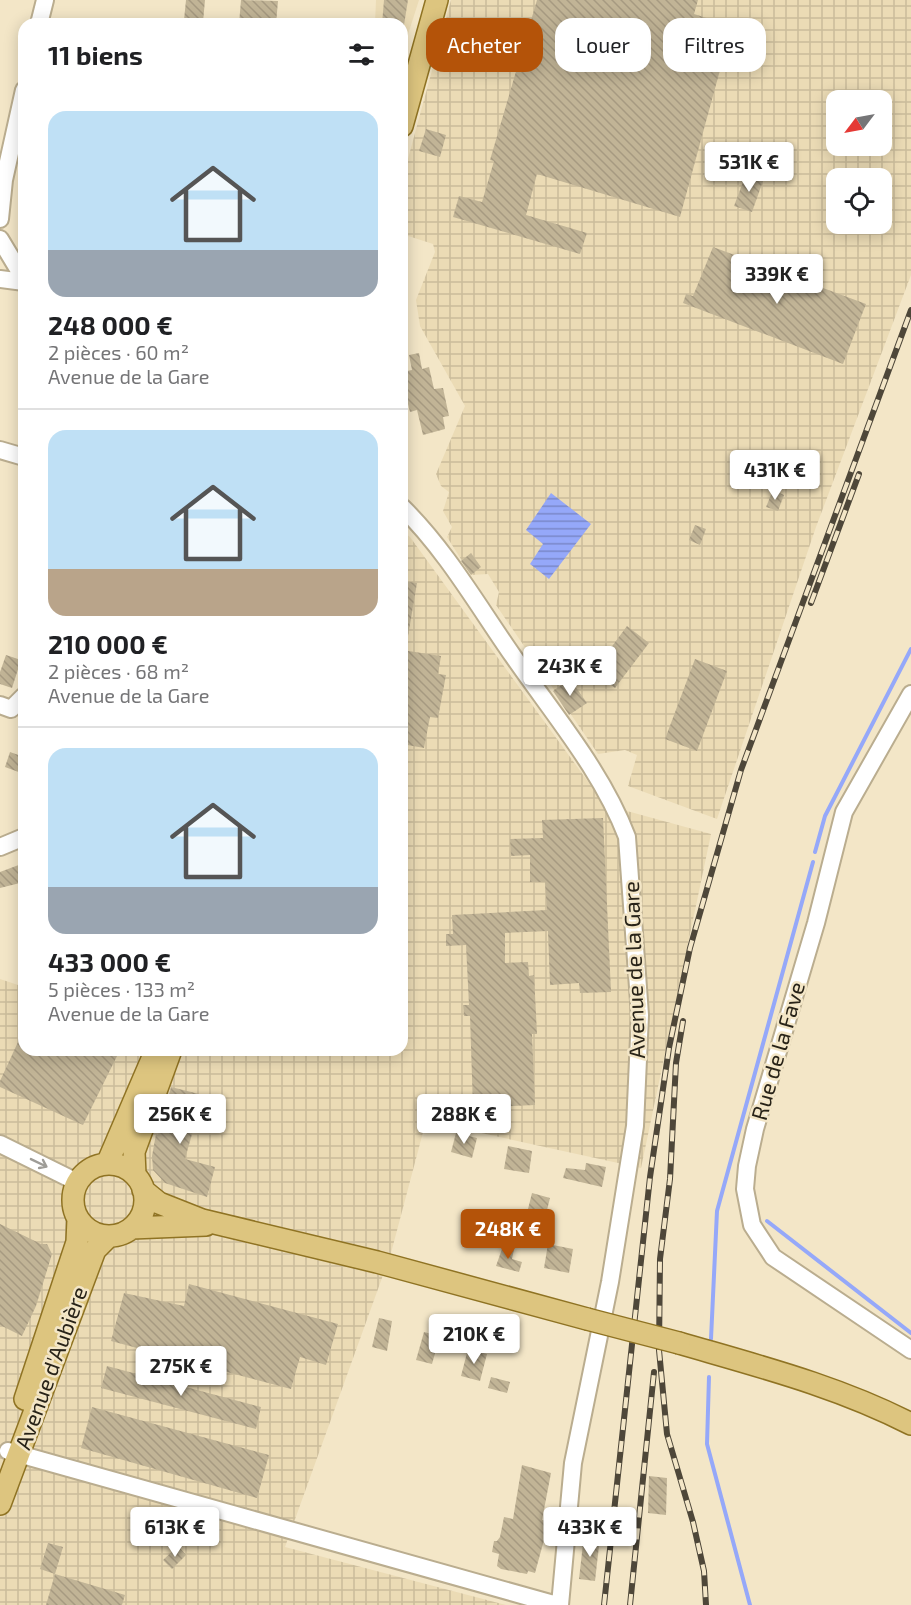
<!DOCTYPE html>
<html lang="fr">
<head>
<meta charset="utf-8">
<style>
	body { margin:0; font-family:"Exo 2",sans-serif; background:#f2f2f2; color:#202124; height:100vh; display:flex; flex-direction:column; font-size:22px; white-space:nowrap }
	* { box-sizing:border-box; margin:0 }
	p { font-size:20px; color:#757577 }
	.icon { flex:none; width:33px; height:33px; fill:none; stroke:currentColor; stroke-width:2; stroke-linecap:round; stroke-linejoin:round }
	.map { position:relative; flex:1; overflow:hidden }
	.details { position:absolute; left:18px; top:18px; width:390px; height:1038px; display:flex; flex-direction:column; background:#fff; border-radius:18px; box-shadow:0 3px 15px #0003 }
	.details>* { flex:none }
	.hud { position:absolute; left:426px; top:18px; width:394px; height:54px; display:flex; gap:12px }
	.needle { width:39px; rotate:238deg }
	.buttons { position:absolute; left:826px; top:90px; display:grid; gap:12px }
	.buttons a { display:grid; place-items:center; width:66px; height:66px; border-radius:12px; background:#fff; box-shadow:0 3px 15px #0003; font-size:30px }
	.price { position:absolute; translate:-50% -51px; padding:0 14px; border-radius:6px; background:#fff; color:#222; font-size:20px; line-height:39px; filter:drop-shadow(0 2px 3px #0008) }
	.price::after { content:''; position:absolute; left:50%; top:36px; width:18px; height:14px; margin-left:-9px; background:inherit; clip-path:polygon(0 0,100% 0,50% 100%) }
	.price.selected { background:#b45309; color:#fff }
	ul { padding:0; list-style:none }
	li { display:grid; align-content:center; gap:12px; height:318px; padding:0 30px }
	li+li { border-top:2px solid #e0e0e0 }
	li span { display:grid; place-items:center; height:186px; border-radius:18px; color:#555 }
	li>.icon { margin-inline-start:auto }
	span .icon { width:108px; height:108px; fill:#fffc; stroke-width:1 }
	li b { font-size:26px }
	h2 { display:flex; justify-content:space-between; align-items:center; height:72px; padding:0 30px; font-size:26px }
	.chip { padding:0 21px; border-radius:18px; background:#fff; box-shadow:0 3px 15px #0003; font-size:21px; line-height:54px }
	.chip.selected { background:#b45309; color:#fff }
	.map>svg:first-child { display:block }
</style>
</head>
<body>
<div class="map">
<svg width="911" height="1605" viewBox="0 0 911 1605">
	<defs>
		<pattern id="industrial-grid" width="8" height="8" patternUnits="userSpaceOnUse" patternTransform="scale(1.5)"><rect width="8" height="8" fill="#ebdbb5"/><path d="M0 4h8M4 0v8" fill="none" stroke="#cabc9b"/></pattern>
		<pattern id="water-rules" width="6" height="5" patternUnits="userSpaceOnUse" patternTransform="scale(1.5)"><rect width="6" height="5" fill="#95a8f9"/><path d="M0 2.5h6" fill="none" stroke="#7a88c9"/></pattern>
		<pattern id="building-back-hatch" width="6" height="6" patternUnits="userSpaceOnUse" patternTransform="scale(1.5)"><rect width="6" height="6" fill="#c1b496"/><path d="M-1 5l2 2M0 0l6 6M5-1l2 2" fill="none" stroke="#a69a81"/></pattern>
	</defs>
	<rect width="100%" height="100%" fill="#f3e6c7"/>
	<path fill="#ebdbb5" d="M376,0H419L404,47H402V24H375Z"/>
	<path fill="url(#industrial-grid)" fill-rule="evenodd" d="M451,0H911V275L816,527L717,819L628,786L637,755L625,750L598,754L496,605L499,592L488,574L471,575L447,537L452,527L443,511L449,492L441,486L436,474L465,406L420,326L416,300L435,252L433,244L402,234V181ZM837,100H882V146H837ZM837,178H882V224H837Z
		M402,531L410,537L605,805L711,834L641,1168L426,1121L391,1253L285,1547L506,1605H0V979L24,987V1050H402Z"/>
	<path fill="url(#water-rules)" d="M551,493L591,524L549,579L530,564L543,544L526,530Z"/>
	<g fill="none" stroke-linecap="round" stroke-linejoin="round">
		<path stroke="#95a8f9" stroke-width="4" d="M815,852L825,816L911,649
			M767,1221L911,1333
			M711,1339L717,1211L813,862
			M709,1377L707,1444L750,1605"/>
	</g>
	<path fill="url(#building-back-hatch)" d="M186,0H205L203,22L184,20Z
		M241,0L278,1L276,24H239Z
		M384,0H408L404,25L382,24Z
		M537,0H698L694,14L732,26L680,217L537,174L526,215L587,233L580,254L453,217L459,196L482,202L494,161L490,160Z
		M426,129L446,135L440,157L419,151Z
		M746,174L763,181L752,212L734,206Z
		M713,247L866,304L843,364L683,303L686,294L693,296Z
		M419,353L422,369L429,367L434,389L443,388L449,416L443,417L445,429L423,435L417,410L410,412L402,380V372L412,370L409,355Z
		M773,490L784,495L778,511L766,507Z
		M695,525L706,529L700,545L689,540Z
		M471,553L481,567L471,575L461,561Z
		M402,581L417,583L408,636L402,635Z
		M627,626L649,643L615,688L593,672Z
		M402,650L441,656L438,674L446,675L438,718L430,717L424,748L402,744Z
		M6,655L21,660L12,688L0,684V672Z
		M695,659L727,671L697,751L665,739Z
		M570,679L587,703L569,715L553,691Z
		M10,752L24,757V774L5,767Z
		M603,818L611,992L580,993L579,983L550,985L548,931L505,933V963L528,962L529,976L534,975L537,1034H532L535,1105L473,1108L470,1016H464L463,1005H469L466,945L446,946V934H453L452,915L547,910L545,882H530V855L511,856L510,839L543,838L542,820Z
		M24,863V882L0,888V872Z
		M24,1029V1050H120L83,1125L0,1087V1081Z
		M171,1087L203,1095L185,1159L215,1167L207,1197L165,1183L153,1170L152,1156L156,1134L158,1135Z
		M456,1133L477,1138L472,1158L451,1152Z
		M508,1146L532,1151L529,1173L504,1169Z
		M586,1163L606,1167L602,1187L563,1178L566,1168L585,1170Z
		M532,1193L550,1198L544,1222L526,1217Z
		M0,1224L41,1244H47L52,1254L36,1306L22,1336L0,1325Z
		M548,1244L573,1249L569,1273L544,1268Z
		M503,1246L514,1249L512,1259L522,1262L519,1272L496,1266Z
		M189,1284L338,1324L326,1365L300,1357L291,1389L111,1341L124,1293L184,1306Z
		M379,1318L392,1321L387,1351L372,1347Z
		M424,1332L440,1336L432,1364L416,1360Z
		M468,1349L487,1354L480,1381L461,1376Z
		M107,1366L261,1407L256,1429L101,1388Z
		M491,1377L510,1382L507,1393L488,1388Z
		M92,1407L269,1455L257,1498L81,1448Z
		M522,1465L551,1473L542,1520L548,1521L544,1540L535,1573L528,1571L527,1574L501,1569L497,1566L499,1554L492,1552L494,1541H497L500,1537L504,1517L513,1519Z
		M649,1476L667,1478L666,1515L648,1513Z
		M584,1535L600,1537L595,1581L579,1579Z
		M48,1543L63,1547L55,1574L40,1569Z
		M178,1546L186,1555L172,1569L163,1560Z
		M55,1574L125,1595L122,1605H46Z"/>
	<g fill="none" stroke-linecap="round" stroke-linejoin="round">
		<defs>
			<path id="minor" d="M39,24L45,0
				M0,219L4,180L24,90
				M0,239L24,279
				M0,279L24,282
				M0,450L24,457
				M402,507C446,550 478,606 513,656C553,714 602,771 627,837L640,1015L635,1126L610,1282L573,1463L560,1605
				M911,694L844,812L816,923L755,1129L747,1166L745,1189L752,1225L773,1257L911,1350
				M0,705L11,709L24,696
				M0,847L24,837
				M0,1144L77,1182
				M8,1451L557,1605"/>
			<path id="major" d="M402,126L437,0
				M107,1164L156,1050
				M73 1200a36 36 0 1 1 72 0a36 36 0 1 1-72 0Z
				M135,1175L134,1152L171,1050
				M143,1190L159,1203L202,1220L377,1262L587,1319
				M132,1228L206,1225
				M679,1343C758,1366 837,1386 911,1424
				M25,1399L77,1242L78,1219
				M0,1504L95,1250L109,1236"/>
		</defs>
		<use href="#minor" stroke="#baad8f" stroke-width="20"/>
		<use href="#major" stroke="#8f7323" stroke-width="24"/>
		<use href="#minor" stroke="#fff" stroke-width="16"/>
		<use href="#major" stroke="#ddc57f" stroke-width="21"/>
		<defs>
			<path id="rail" d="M811,603L859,474
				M683,1021L676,1063L670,1179L660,1259L659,1350L667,1434L693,1522L704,1571L706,1605
				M604,1605L650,1177L669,1048L690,948L741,770L911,310
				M630,1605L654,1372"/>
		</defs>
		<use href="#rail" stroke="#4e4739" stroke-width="6"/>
		<use href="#rail" stroke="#f3e6c7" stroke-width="4" stroke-dasharray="11" stroke-linecap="butt"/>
		<defs>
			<path id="major-bridge" d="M587,1319L679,1343"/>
		</defs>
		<use href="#major-bridge" stroke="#8f7323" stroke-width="24" stroke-linecap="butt"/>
		<use href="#major-bridge" stroke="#ddc57f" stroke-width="21"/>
	</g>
	<defs><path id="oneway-shaft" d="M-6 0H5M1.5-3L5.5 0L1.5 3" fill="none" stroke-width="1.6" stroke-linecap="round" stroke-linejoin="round" transform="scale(1.5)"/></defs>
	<use stroke="#9e9c97" href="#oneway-shaft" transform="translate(39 1163) rotate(26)"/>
	<g text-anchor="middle" stroke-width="5" stroke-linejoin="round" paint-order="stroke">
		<g font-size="22" fill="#282318" stroke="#f3e6c7">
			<text transform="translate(634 970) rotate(-92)" y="8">Avenue de la Gare</text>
			<text transform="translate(778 1051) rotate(-74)" y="8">Rue de la Fave</text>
			<text transform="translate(51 1368) rotate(-70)" y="8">Avenue d'Aubière</text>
		</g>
	</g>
</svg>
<div class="buttons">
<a><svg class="needle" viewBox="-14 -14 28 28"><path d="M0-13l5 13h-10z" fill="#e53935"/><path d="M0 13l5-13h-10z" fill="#757577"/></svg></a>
<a><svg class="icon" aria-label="locate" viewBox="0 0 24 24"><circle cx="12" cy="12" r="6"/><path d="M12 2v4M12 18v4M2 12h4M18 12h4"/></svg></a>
</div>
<b class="price" style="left:749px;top:193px">531K €</b>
<b class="price" style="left:777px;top:305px">339K €</b>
<b class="price" style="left:775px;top:501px">431K €</b>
<b class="price" style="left:570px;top:697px">243K €</b>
<b class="price" style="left:180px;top:1145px">256K €</b>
<b class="price" style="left:464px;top:1145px">288K €</b>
<b class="price selected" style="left:508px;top:1260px">248K €</b>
<b class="price" style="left:474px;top:1365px">210K €</b>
<b class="price" style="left:181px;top:1397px">275K €</b>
<b class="price" style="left:175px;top:1558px">613K €</b>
<b class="price" style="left:590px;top:1558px">433K €</b>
<div class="hud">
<a class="chip selected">Acheter</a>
<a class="chip">Louer</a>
<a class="chip">Filtres</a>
</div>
<section class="details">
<h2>11 biens<svg class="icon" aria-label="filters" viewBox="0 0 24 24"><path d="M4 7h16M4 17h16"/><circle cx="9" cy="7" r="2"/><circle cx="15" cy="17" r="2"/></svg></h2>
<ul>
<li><span style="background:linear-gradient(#bfe0f5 75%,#9aa5b1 0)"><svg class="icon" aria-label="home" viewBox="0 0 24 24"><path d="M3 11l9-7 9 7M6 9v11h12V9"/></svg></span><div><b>248 000 €</b><p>2 pièces · 60 m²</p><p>Avenue de la Gare</p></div></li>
<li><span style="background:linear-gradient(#bfe0f5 75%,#b9a48a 0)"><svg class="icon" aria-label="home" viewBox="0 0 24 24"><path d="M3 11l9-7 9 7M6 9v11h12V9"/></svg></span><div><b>210 000 €</b><p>2 pièces · 68 m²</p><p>Avenue de la Gare</p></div></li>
<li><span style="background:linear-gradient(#bfe0f5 75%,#9aa5b1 0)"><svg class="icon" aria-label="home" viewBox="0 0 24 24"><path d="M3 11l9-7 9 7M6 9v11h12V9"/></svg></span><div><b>433 000 €</b><p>5 pièces · 133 m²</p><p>Avenue de la Gare</p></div></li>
</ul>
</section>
</div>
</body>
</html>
